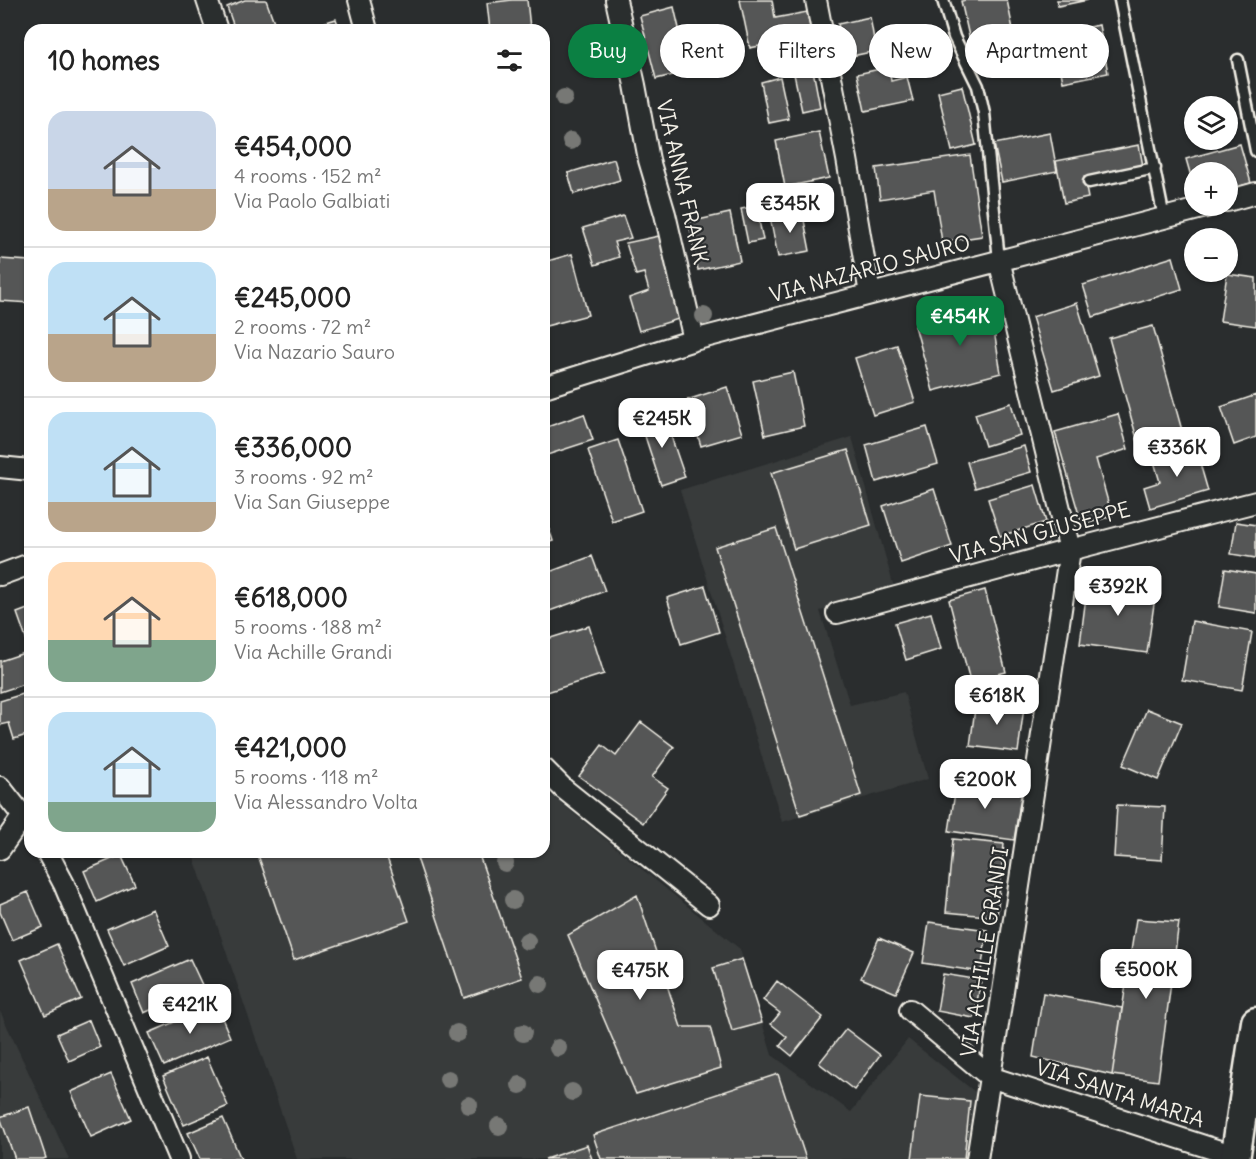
<!DOCTYPE html>
<html lang="en">
<head>
<meta charset="utf-8">
<style>
	body { margin:0; font-family:Delius,sans-serif; background:#f6f6f6; color:#222; height:100vh; display:flex; flex-direction:column; font-size:22px; white-space:nowrap }
	* { box-sizing:border-box; margin:0 }
	p { font-size:20px; color:#767676 }
	.icon { flex:none; width:33px; height:33px; fill:none; stroke:currentColor; stroke-width:2; stroke-linecap:round; stroke-linejoin:round }
	.map { position:relative; flex:1; overflow:hidden }
	.side { position:absolute; left:24px; top:24px; width:526px; height:834px; display:flex; flex-direction:column; background:#fff; border-radius:18px; box-shadow:0 2px 4px #0004 }
	.side>* { flex:none }
	.guide { position:absolute; left:568px; top:24px; width:570px; height:54px; display:flex; gap:12px }
	.controls { position:absolute; left:1184px; top:96px; display:grid; gap:12px }
	.controls a { display:grid; place-items:center; width:54px; height:54px; border-radius:50%; background:#fff; box-shadow:0 2px 4px #0004; font-size:30px }
	.price { position:absolute; translate:-50% -51px; padding:0 14px; border-radius:12px; background:#fff; color:#222; font-size:20px; line-height:39px; filter:drop-shadow(0 2px 3px #0008) }
	.price::after { content:''; position:absolute; left:50%; top:36px; width:18px; height:14px; margin-left:-9px; background:inherit; clip-path:polygon(0 0,100% 0,50% 100%) }
	.price.on { background:#0b8043; color:#fff }
	ul { padding:0; list-style:none }
	li { display:flex; align-items:center; gap:18px; height:150px; padding:0 24px }
	li+li { border-top:2px solid #e0e0e0 }
	li span { display:grid; place-items:center; flex:none; width:168px; height:120px; border-radius:18px; color:#555 }
	li>.icon { margin-inline-start:auto }
	span .icon { width:72px; height:72px; fill:#fffc; stroke-width:1 }
	li b { font-size:26px }
	h2 { display:flex; justify-content:space-between; align-items:center; height:72px; padding:0 24px; font-size:26px }
	.pill { padding:0 21px; border-radius:27px; background:#fff; box-shadow:0 2px 4px #0004; font-size:21px; line-height:54px }
	.pill.on { background:#0b8043; color:#fff }
	.map>svg:first-child { display:block }
</style>
</head>
<body>
<div class="map">
<svg width="1256" height="1159" viewBox="0 0 1256 1159">
	<rect width="100%" height="100%" fill="#2a2d2e"/>
	<filter id="ink" filterUnits="userSpaceOnUse"><feTurbulence type="fractalNoise" baseFrequency=".0167" numOctaves="2"/><feDisplacementMap in="SourceGraphic" scale="12" xChannelSelector="R" yChannelSelector="G"/><feConvolveMatrix kernelMatrix="1 2 1 2 8 2 1 2 1" color-interpolation-filters="sRGB"/></filter>
	<g filter="url(#ink)">
		<path fill="#373a3a" d="M852,437L895,591L820,611L850,705L904,692L928,779L782,822L680,490Z
			M545,790L740,949L772,1055L851,1112L908,1039L993,1106L984,1159H297L192,852H544Z
			M0,1011L69,1159H0Z"/>
		<path fill="#555756" stroke="#f4f1e8" stroke-width="1.5" d="M245,0H266L277,30H235L227,7Z
			M512,0H527L530,28L519,30H490L487,3Z
			M740,0H772L775,18L807,12L812,35L750,48Z
			M966,0H1007L1016,44L973,54L961,1Z
			M1057,0H1088L1058,6Z
			M674,7L689,71L656,79L640,16Z
			M870,17L876,51L852,56L849,37L841,38L838,24Z
			M336,19L340,30H301Z
			M1099,25L1108,73L1063,82L1054,34Z
			M889,67L891,81L907,77L913,101L865,111L857,74Z
			M813,70L820,107L802,111L794,74Z
			M780,77L789,119L769,123L761,82Z
			M962,86L976,145L952,151L938,92Z
			M819,132L829,178L785,187L776,141Z
			M1050,133L1057,171L1002,182L994,144Z
			M1240,144L1251,183L1227,190V172H1194V187L1186,159Z
			M1139,145L1143,166L1084,177L1088,198L1064,203L1056,161Z
			M970,155L982,236L942,242L934,190L880,199L876,168Z
			M614,159L620,180L574,194L568,173Z
			M756,206L763,240L748,243L741,209Z
			M802,210L810,251L778,257L770,217Z
			M730,213L740,261L698,270L689,222Z
			M623,216L631,238L614,242L619,257L595,265L583,228Z
			M664,235L685,317L639,331L629,298L649,291L644,273L636,275L626,243Z
			M572,254L588,315L546,326L544,320V262Z
			M1173,257L1182,289L1093,317L1083,285Z
			M0,259L30,261V303L0,301Z
			M1227,274L1256,278V326L1220,321Z
			M989,301L1001,373L933,391L915,326Z
			M1077,303L1099,376L1054,390L1032,317Z
			M1153,326L1183,434L1139,446L1109,338Z
			M897,345L915,402L873,415L855,358Z
			M793,372L804,426L765,435L753,381Z
			M727,387L742,434L701,446L687,400Z
			M1256,395V437L1234,445L1221,407Z
			M1011,403L1020,435L985,446L975,414Z
			M663,413L685,477L661,485L640,421Z
			M584,414L593,440L544,456V428Z
			M1118,414L1128,449L1096,459L1112,516L1082,525L1055,432Z
			M927,427L938,464L876,482L866,445Z
			M618,440L642,511L612,521L588,450Z
			M1024,446L1031,472L975,488L967,462Z
			M1195,446L1208,491L1150,508L1144,487L1160,482L1153,458Z
			M848,450L871,525L794,549L771,473Z
			M1035,485L1046,522L1000,536L988,499Z
			M934,489L952,546L901,563L883,506Z
			M544,513L553,541L544,544Z
			M1236,522L1256,525V558L1231,554Z
			M776,528L861,795L800,815L715,547Z
			M592,556L605,591L544,613V574Z
			M1225,569L1256,574V613L1219,607Z
			M1088,581L1156,590L1147,653L1080,644Z
			M705,586L719,632L681,644L667,598Z
			M985,590L1006,672L970,681L949,600Z
			M30,608V650L17,613Z
			M931,613L941,649L906,660L895,623Z
			M1192,621L1252,632L1242,690L1182,680Z
			M589,626L604,674L544,693V640Z
			M27,652L30,662V682L0,692V661Z
			M23,694L30,715V734L14,739L9,723L0,725V701Z
			M976,701L1024,707L1018,752L970,746Z
			M1147,709L1182,723L1158,780L1123,765Z
			M641,722L674,747L652,777L668,788L643,823L579,776L602,745L616,756Z
			M957,780L1022,790L1014,840L949,831Z
			M1117,805L1165,807L1162,860L1114,857Z
			M953,839L1004,844L997,917L946,912Z
			M257,852H385L409,921L294,960Z
			M415,852H478L522,978L464,998Z
			M121,855L135,885L97,902L84,871Z
			M28,892L43,927L12,940L0,912V904Z
			M637,895L681,1027H710L721,1068L636,1094L568,935Z
			M153,909L169,946L124,966L107,929Z
			M1136,919L1179,922L1158,1081L1112,1075Z
			M929,922L987,930L981,972L923,963Z
			M879,938L914,953L896,993L861,978Z
			M57,944L81,999L45,1015L21,960Z
			M190,959L203,987L144,1013L132,984Z
			M742,959L762,1023L732,1031L713,968Z
			M943,974L981,980L974,1018L937,1011Z
			M777,981L823,1017L792,1056L780,1046L787,1037L771,1024L780,1013L763,1000Z
			M1043,993L1122,1008L1112,1075L1033,1057Z
			M216,1004L230,1037L164,1066L149,1033Z
			M89,1020L100,1047L69,1061L57,1034Z
			M846,1029L880,1055L854,1090L819,1063Z
			M207,1057L228,1106L184,1125L163,1076Z
			M111,1074L131,1119L91,1137L71,1092Z
			M778,1074L806,1159H601L593,1135Z
			M920,1096L970,1101L964,1159H912Z
			M29,1107L46,1158L43,1159H15L0,1117Z
			M223,1118L241,1159H200L188,1133Z
			M587,1145L592,1159H545Z"/>
		<g fill="none" stroke-linecap="round" stroke-linejoin="round">
			<defs>
				<path id="lane" d="M943,0L954,37L978,86L984,113L999,260
					M1120,0L1164,218
					M1238,60L1256,151
					M1089,182L1155,168"/>
				<path id="street" d="M207,0L217,30
					M359,0L367,30
					M616,0L635,85L649,160L665,214L694,340
					M816,0L847,159L870,294
					M1227,201L1256,193
					M544,387L694,340L1210,206
					M0,467L30,470
					M0,575L30,564
					M837,613L1070,550L1256,502
					M544,769L564,789L709,905
					M0,787L30,825
					M0,849L23,816
					M47,852L64,884L179,1159
					M910,1010L990,1077
					M990,1077L1070,550L999,260
					M977,1159L990,1077L1235,1156"/>
				<path id="secondary" d="M1235,1159L1256,1022"/>
			</defs>
			<use href="#lane" stroke="#f4f1e8" stroke-width="15"/>
			<use href="#street" stroke="#f4f1e8" stroke-width="24"/>
			<use href="#secondary" stroke="#f4f1e8" stroke-width="33"/>
			<use href="#lane" stroke="#2a2d2e" stroke-width="10"/>
			<use href="#street" stroke="#2a2d2e" stroke-width="20"/>
			<use href="#secondary" stroke="#2a2d2e" stroke-width="28"/>
		</g>
		<g fill="#777875">
			<circle cx="564" cy="98" r="9"/>
			<circle cx="571" cy="141" r="9"/>
			<circle cx="704" cy="316" r="9"/>
			<circle cx="505" cy="863" r="9"/>
			<circle cx="513" cy="900" r="9"/>
			<circle cx="527" cy="941" r="9"/>
			<circle cx="540" cy="984" r="9"/>
			<circle cx="457" cy="1033" r="9"/>
			<circle cx="523" cy="1033" r="9"/>
			<circle cx="558" cy="1048" r="9"/>
			<circle cx="448" cy="1079" r="9"/>
			<circle cx="520" cy="1085" r="9"/>
			<circle cx="572" cy="1092" r="9"/>
			<circle cx="469" cy="1105" r="9"/>
			<circle cx="499" cy="1126" r="9"/>
		</g>
	</g>
	<g text-anchor="middle" stroke-width="4.5" stroke-linejoin="round" paint-order="stroke">
		<g font-size="21" fill="#f4f1e8" stroke="#2a2d2e">
			<text transform="translate(682 182) rotate(77)" y="7">VIA ANNA FRANK</text>
			<text transform="translate(870 269) rotate(-15)" y="7">VIA NAZARIO SAURO</text>
			<text transform="translate(1040 533) rotate(-15)" y="7">VIA SAN GIUSEPPE</text>
			<text transform="translate(985 952) rotate(-81)" y="7">VIA ACHILLE GRANDI</text>
			<text transform="translate(1120 1094) rotate(18)" y="7">VIA SANTA MARIA</text>
		</g>
	</g>
</svg>
<div class="controls">
<a><svg class="icon" aria-label="layers" viewBox="0 0 24 24"><path d="M12 4l9 5-9 5-9-5zM3 14l9 5 9-5"/></svg></a>
<a>+</a>
<a>−</a>
</div>
<b class="price" style="left:790px;top:234px">€345K</b>
<b class="price on" style="left:960px;top:347px">€454K</b>
<b class="price" style="left:662px;top:449px">€245K</b>
<b class="price" style="left:1177px;top:478px">€336K</b>
<b class="price" style="left:1118px;top:617px">€392K</b>
<b class="price" style="left:997px;top:726px">€618K</b>
<b class="price" style="left:985px;top:810px">€200K</b>
<b class="price" style="left:1146px;top:1000px">€500K</b>
<b class="price" style="left:640px;top:1001px">€475K</b>
<b class="price" style="left:190px;top:1035px">€421K</b>
<div class="guide">
<a class="pill on">Buy</a>
<a class="pill">Rent</a>
<a class="pill">Filters</a>
<a class="pill">New</a>
<a class="pill">Apartment</a>
</div>
<section class="side">
<h2>10 homes<svg class="icon" aria-label="filters" viewBox="0 0 24 24"><path d="M4 7h16M4 17h16"/><circle cx="9" cy="7" r="2"/><circle cx="15" cy="17" r="2"/></svg></h2>
<ul>
<li><span style="background:linear-gradient(#c9d6e8 65%,#b9a48a 0)"><svg class="icon" aria-label="home" viewBox="0 0 24 24"><path d="M3 11l9-7 9 7M6 9v11h12V9"/></svg></span><div><b>€454,000</b><p>4 rooms · 152 m²</p><p>Via Paolo Galbiati</p></div></li>
<li><span style="background:linear-gradient(#bfe0f5 60%,#b9a48a 0)"><svg class="icon" aria-label="home" viewBox="0 0 24 24"><path d="M3 11l9-7 9 7M6 9v11h12V9"/></svg></span><div><b>€245,000</b><p>2 rooms · 72 m²</p><p>Via Nazario Sauro</p></div></li>
<li><span style="background:linear-gradient(#bfe0f5 75%,#b9a48a 0)"><svg class="icon" aria-label="home" viewBox="0 0 24 24"><path d="M3 11l9-7 9 7M6 9v11h12V9"/></svg></span><div><b>€336,000</b><p>3 rooms · 92 m²</p><p>Via San Giuseppe</p></div></li>
<li><span style="background:linear-gradient(#ffd9b3 65%,#7fa58c 0)"><svg class="icon" aria-label="home" viewBox="0 0 24 24"><path d="M3 11l9-7 9 7M6 9v11h12V9"/></svg></span><div><b>€618,000</b><p>5 rooms · 188 m²</p><p>Via Achille Grandi</p></div></li>
<li><span style="background:linear-gradient(#bfe0f5 75%,#7fa58c 0)"><svg class="icon" aria-label="home" viewBox="0 0 24 24"><path d="M3 11l9-7 9 7M6 9v11h12V9"/></svg></span><div><b>€421,000</b><p>5 rooms · 118 m²</p><p>Via Alessandro Volta</p></div></li>
</ul>
</section>
</div>
</body>
</html>
